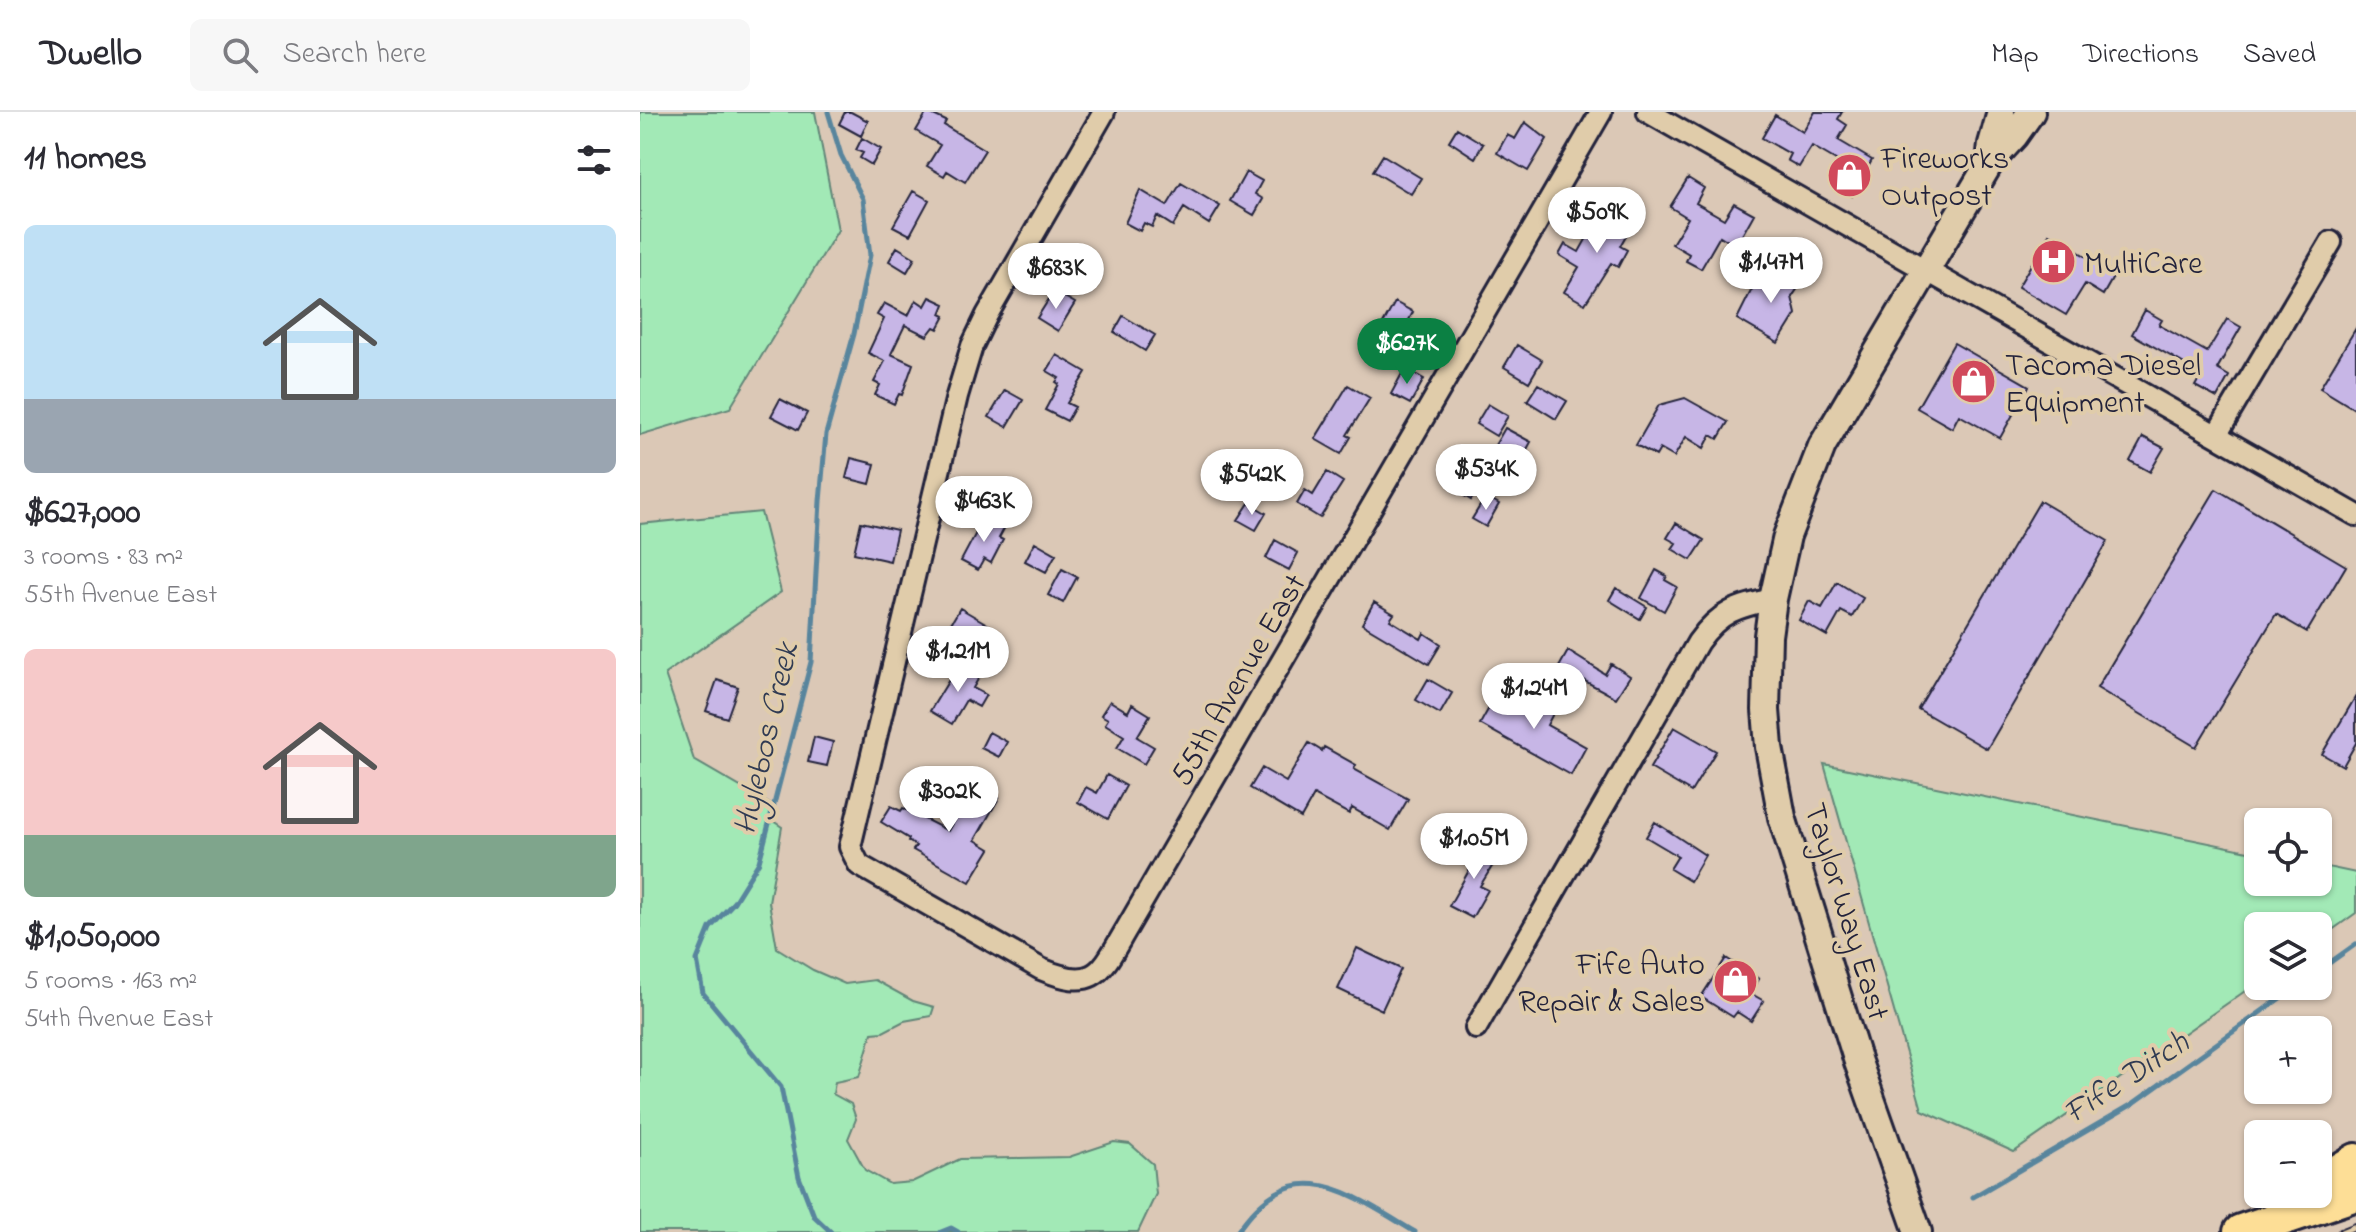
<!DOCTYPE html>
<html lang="en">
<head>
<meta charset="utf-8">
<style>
	body { margin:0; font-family:"Indie Flower",sans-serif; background:#f7f7f7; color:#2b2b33; height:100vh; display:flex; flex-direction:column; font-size:30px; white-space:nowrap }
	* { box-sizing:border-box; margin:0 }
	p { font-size:26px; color:#7c7c81 }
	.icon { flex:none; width:44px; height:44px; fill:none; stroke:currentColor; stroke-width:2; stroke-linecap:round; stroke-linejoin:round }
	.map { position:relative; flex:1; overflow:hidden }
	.side { display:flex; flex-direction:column; background:#fff; width:640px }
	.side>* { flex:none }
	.controls { position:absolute; left:1604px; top:696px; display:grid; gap:16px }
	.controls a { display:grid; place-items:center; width:88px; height:88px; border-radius:12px; background:#fff; box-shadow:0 2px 6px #0004; font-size:40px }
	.price { position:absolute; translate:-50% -68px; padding:0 18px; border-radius:28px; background:#fff; color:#222; font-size:26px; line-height:52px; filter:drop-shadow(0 2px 4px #0008) }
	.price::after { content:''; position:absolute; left:50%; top:48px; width:24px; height:18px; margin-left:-12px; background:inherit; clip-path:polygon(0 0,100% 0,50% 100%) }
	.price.on { background:#0b8043; color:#fff }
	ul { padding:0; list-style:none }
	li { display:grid; align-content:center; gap:16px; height:424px; padding:0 24px }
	li span { display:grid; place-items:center; height:248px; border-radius:12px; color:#555 }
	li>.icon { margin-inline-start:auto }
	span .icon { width:144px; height:144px; fill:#fffc; stroke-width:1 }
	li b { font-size:34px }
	h2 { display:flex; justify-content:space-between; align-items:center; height:96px; padding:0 24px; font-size:34px }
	header { display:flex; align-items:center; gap:48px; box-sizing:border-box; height:112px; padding:0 40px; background:#fff; border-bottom:2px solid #e1e1e2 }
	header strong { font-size:38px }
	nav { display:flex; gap:44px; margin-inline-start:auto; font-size:28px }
	.search { width:560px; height:72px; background:#f7f7f7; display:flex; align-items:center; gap:20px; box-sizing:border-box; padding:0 28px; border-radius:12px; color:#7c7c81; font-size:30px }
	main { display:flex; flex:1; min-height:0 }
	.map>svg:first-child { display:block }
</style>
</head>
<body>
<header>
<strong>Dwello</strong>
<div class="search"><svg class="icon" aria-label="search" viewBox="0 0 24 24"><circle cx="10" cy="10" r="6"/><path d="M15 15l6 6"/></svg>Search here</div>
<nav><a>Map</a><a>Directions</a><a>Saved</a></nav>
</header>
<main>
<section class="side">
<h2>11 homes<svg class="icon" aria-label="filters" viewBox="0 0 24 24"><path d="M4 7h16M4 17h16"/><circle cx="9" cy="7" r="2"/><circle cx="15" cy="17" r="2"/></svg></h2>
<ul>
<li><span style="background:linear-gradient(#bfe0f5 70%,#9aa5b1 0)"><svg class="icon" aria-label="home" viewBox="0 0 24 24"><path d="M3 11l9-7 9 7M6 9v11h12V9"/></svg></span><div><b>$627,000</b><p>3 rooms · 83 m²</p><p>55th Avenue East</p></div></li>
<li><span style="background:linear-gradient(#f6c9c9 75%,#7fa58c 0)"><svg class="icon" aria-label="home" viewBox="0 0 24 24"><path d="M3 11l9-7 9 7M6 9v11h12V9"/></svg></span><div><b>$1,050,000</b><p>5 rooms · 163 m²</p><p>54th Avenue East</p></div></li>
</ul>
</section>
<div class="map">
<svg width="1716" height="1120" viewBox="0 0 1716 1120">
	<rect width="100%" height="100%" fill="#dbc8b6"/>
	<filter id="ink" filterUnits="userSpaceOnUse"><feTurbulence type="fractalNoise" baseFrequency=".0125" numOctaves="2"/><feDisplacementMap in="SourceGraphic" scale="16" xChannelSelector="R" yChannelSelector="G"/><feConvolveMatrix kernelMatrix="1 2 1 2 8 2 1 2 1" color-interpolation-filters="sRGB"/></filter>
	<g filter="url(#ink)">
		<path fill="#a2e9b6" stroke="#628678" stroke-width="2" d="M0,0H175L198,118L90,296L0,323Z
			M121,400L141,480L25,562L54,648L133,694L130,707L142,715L129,790L137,836L173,858L205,872L235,868L273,889L294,895L291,904L264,909L243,920L232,921L219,965L195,970L193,982L211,992L216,1007L208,1027L225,1058L250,1072L272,1070L320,1047L429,1045L474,1030L490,1032L513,1052L516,1082L498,1120H0V412Z
			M1184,652L1618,741V770H1678V753L1716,761V801L1678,828V814H1618V870L1374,1040L1282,998Z"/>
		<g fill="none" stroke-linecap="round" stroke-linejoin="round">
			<path stroke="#59859d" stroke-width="5" d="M188,0L201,43L223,87L230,143L214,222L186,322L180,389L171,550L119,750L94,790L70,816L57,848L63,881L141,975L159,1065L174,1104L191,1120
				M1678,859L1716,832
				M1333,1085L1491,993L1657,874
				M301,1120L311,1116L318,1120
				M597,1120C654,1037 706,1079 775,1120"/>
		</g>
		<path fill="#c7b6e6" stroke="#22223b" stroke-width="2" d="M205,0H211L228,9L221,24L199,12Z
			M287,0L306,9L304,13L345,38L325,70L307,59L304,64L287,54L300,33L276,19Z
			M1175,0H1202L1198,7L1207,13L1198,28L1232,48L1212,84L1190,71L1201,51L1172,34L1159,55L1147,48L1150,42L1122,26L1135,3L1163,20Z
			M885,10L907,27L888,59L857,41L867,23L875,27Z
			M817,16L843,32L835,46L809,29Z
			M222,26L241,37L232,53L220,46L223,41L216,38Z
			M743,43L781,66L771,82L733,59Z
			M606,60L622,69L615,82L623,87L614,103L590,89Z
			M1048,66L1064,76L1056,91L1084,107L1094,91L1114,102L1096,134L1080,124L1061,157L1046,149L1049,142L1032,132L1048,106L1030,95Z
			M541,71L580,94L569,112L544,96L533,114L517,104L512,115L504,111L500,119L485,111L500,78L527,94Z
			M273,79L289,88L270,123L253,114Z
			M980,96L996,106L980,134L987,138L978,155L971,151L945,192L924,180L939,155L919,143L925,132L939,140L958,106L971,113Z
			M1409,122L1475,162L1463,183L1445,172L1426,203L1378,175Z
			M257,135L275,146L267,160L249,149Z
			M1130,155L1160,173L1152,185L1156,202L1138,231L1097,207L1116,169L1120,171Z
			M414,179L435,191L418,219L397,206Z
			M290,185L305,192L301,202L305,204L298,217L294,215L287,224L265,213L251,242L273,252L262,283L259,282L254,292L235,283L240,273L234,270L245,249L228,241L244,207L237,203L244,191L268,204L276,188L285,194Z
			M755,190L773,200L765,216L768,218L750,251L728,239Z
			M1505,198L1522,208L1519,213L1567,240L1587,207L1601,215L1577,257L1589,264L1577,286L1555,274L1562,262L1492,222Z
			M483,204L515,223L505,239L474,220Z
			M1716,216V298L1680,276Z
			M1314,231L1389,274L1360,326L1319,303L1312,316L1277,296Z
			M877,233L902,248L889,270L864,255Z
			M417,243L446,260L427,291L435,295L427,309L405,298L419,272L416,270L419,266L407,259Z
			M765,256L784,267L770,292L751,282Z
			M898,272L927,289L916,307L887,289Z
			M708,273L730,286L707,323L711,325L701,342L675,327Z
			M365,278L383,288L367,315L349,305Z
			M1045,286L1088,310L1078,327L1071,323L1064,336L1046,325L1034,345L1020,337L1016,344L996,333L1019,293Z
			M140,287L167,301L158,318L131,304Z
			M848,292L868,304L856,324L836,312Z
			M865,316L891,330L880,350L854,335Z
			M1503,325L1524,336L1510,360L1490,349Z
			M211,346L235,352L230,372L206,366Z
			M826,355L844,366L831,388L813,377Z
			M687,360L703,370L680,406L657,392L665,378L673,383Z
			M1576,377L1706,454L1667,520L1636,502L1556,635L1457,576Z
			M846,384L859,392L846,415L832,407Z
			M1400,389L1468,429L1347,637L1278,597Z
			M609,391L626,401L616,418L598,408Z
			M345,404L365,415L359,426L363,428L351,451L344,447L338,458L321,449Z
			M221,410L257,418L250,449L214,441Z
			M1036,411L1064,428L1051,448L1032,437L1036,431L1027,426Z
			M635,428L658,441L649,458L626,446Z
			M395,430L416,442L406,460L385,449Z
			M422,457L437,465L423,491L408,483Z
			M1016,458L1027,464L1025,468L1037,475L1024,499L1001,486Z
			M1197,470L1223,486L1212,505L1201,499L1187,524L1159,508L1169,489L1182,496Z
			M976,476L1007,495L1000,507L969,488Z
			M734,490L754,502L750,508L781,527L784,521L801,532L789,552L722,512Z
			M320,496L349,513L339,531L310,513Z
			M928,539L965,562L971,552L990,564L976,586L919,555Z
			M320,550L341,562L333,576L346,583L339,595L326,588L312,612L290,599Z
			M788,567L812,581L800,602L776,588Z
			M77,568L98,575L87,606L66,599Z
			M890,579L917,594L907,613L946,635L931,663L840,612L855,585L878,598Z
			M1716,584V631L1703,654L1682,642Z
			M470,589L488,600L492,592L510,603L497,625L514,635L504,652L477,636L484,624L465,612L468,607L461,603Z
			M1034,615L1076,639L1051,680L1010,656Z
			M349,620L367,630L359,645L341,636Z
			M174,625L193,630L187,654L168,650Z
			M669,631L682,639L684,635L716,653L714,657L768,687L750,718L712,696L709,702L674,683L661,706L610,676L622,656L646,670Z
			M467,663L486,674L468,707L438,690L446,675L457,681Z
			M334,672L359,686L335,728L350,737L330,770L273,738L276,734L268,729L269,727L241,710L251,694L261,699L263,696L308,719Z
			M825,708L839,716L828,734L815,726Z
			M1015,710L1065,743L1050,769L1030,757L1038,744L1006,725Z
			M841,728L854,736L849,744L856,748L840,774L848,778L832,806L809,794L832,753L827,750Z
			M717,836L761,857L742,898L698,877Z
			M1086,846L1119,867L1110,881L1124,889L1111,909L1097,900L1093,905L1061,885Z"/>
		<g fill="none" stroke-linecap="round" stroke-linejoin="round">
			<defs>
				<path id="street" d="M464,0L347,203L332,234L317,284L210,735L219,753L401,857C456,880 461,860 487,816L961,0
					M1008,0L1716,403
					M1577,322L1691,130
					M836,916L1058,530C1080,499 1097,495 1133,487"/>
				<path id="secondary" d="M1350,50L1352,32L1361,0
					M1278,1120L1218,950L1142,705L1129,635L1126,598L1128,524L1133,487L1147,424L1182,334L1350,50L1374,24L1391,0"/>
				<path id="highway" d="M1678,1072L1716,1049
					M1601,1120L1716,1081"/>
			</defs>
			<use href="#street" stroke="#22223b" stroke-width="26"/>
			<use href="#secondary" stroke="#22223b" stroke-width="32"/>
			<use href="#highway" stroke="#22223b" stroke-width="40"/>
			<use href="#street" stroke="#e0ccaa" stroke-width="20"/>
			<use href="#secondary" stroke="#e0ccaa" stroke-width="26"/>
			<use href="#highway" stroke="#fdde96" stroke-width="34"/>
			<defs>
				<path id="rail" d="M1701,1120L1716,1114"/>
			</defs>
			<use href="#rail" stroke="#22223b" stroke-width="8"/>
			<use href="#rail" stroke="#e0ccaa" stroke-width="5" stroke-dasharray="15" stroke-linecap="butt"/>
		</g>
	</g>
	<defs>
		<symbol id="shop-disc" viewBox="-11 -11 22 22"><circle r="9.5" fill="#d1495b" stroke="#e0ccaa"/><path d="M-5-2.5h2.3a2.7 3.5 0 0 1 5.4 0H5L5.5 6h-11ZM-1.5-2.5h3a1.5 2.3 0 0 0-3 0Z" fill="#fff"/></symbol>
		<symbol id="hospital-disc" viewBox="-11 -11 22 22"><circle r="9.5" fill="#d1495b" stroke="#e0ccaa"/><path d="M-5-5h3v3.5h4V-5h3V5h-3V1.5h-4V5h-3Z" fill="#fff"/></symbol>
	</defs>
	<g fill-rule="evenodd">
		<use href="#shop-disc" x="1184" y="38" width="51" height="51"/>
		<use href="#hospital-disc" x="1388" y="124" width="51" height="51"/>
		<use href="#shop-disc" x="1308" y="244" width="51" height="51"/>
		<use href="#shop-disc" x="1070" y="844" width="51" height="51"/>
	</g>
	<g text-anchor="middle" stroke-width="8" stroke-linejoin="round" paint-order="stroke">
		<g font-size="32" fill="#22223b" stroke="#e0ccaa" text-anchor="start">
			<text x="1241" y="56">Fireworks<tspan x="1241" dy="37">Outpost</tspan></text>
			<text x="1444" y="161">MultiCare</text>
			<text x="1365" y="263">Tacoma Diesel<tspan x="1365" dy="37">Equipment</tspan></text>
			<text x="1065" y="862" text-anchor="end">Fife Auto<tspan x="1065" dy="37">Repair &amp; Sales</tspan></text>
		</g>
		<g font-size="32" fill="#22223b" stroke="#e0ccaa">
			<text transform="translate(597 567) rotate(-60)" y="11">55th Avenue East</text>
			<text transform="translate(1208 799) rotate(73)" y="11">Taylor Way East</text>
		</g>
		<g font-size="34" font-style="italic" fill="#303b53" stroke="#e0ccaa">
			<text transform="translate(124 626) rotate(-77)" y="12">Hylebos Creek</text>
			<text transform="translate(1485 964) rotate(-33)" y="12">Fife Ditch</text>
		</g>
	</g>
</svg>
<div class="controls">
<a><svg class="icon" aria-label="locate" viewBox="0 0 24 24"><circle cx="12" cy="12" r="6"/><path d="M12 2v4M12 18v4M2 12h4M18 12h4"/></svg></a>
<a><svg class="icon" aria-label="layers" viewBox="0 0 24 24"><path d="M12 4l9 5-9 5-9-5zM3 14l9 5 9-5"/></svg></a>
<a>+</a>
<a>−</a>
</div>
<b class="price" style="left:957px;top:143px">$509K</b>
<b class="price" style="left:1131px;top:193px">$1.47M</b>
<b class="price" style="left:416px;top:199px">$683K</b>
<b class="price on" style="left:767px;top:274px">$627K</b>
<b class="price" style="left:846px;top:400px">$534K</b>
<b class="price" style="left:612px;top:405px">$542K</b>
<b class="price" style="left:344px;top:432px">$463K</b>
<b class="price" style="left:318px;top:582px">$1.21M</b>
<b class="price" style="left:894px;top:619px">$1.24M</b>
<b class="price" style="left:309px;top:722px">$302K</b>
<b class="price" style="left:834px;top:769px">$1.05M</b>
</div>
</main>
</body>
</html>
